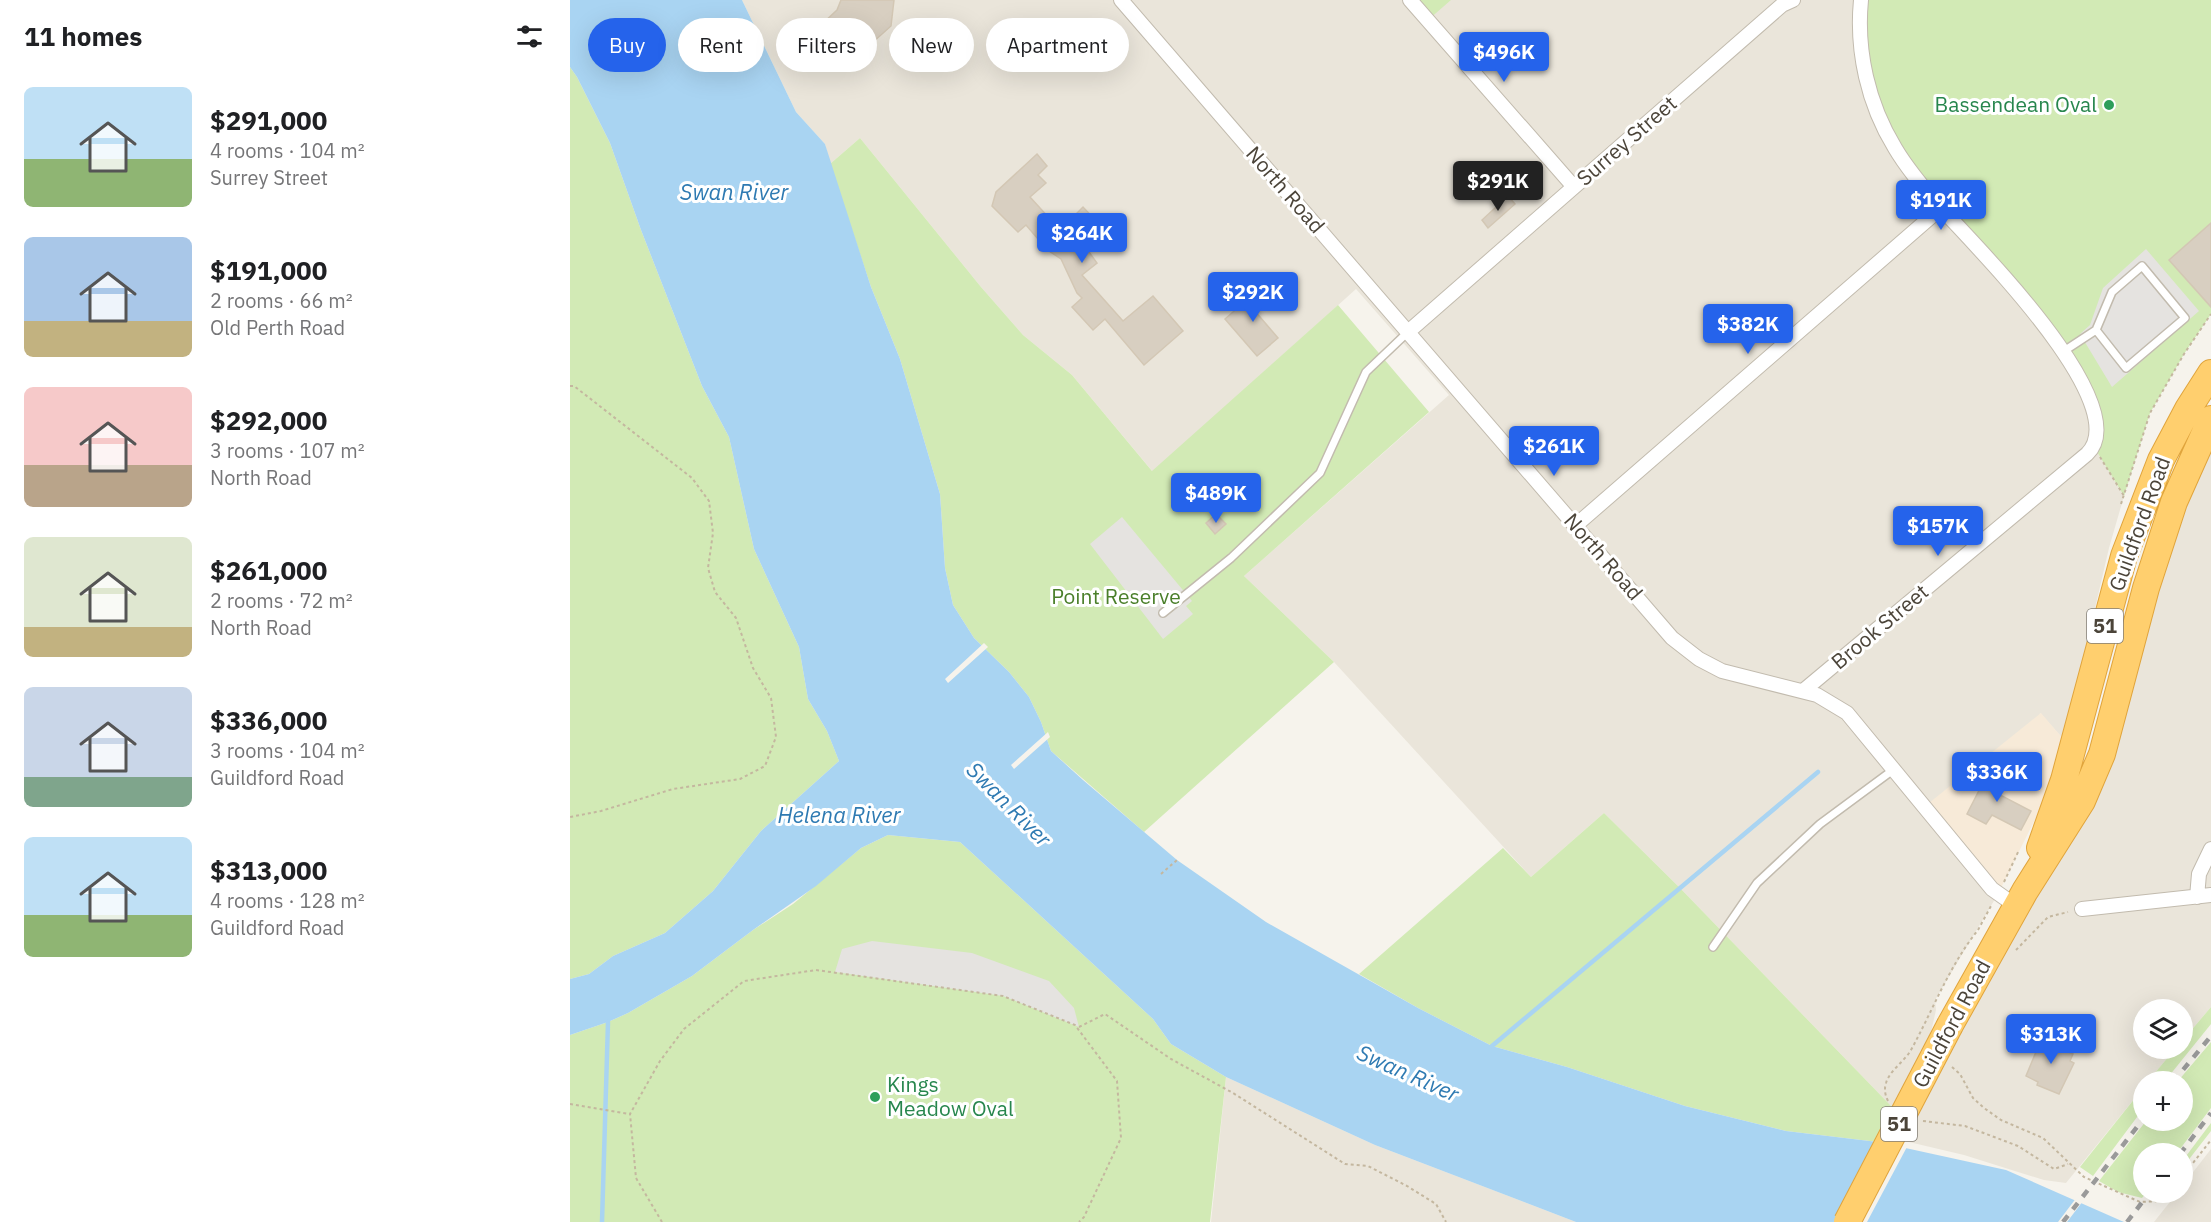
<!DOCTYPE html>
<html lang="en">
<head>
<meta charset="utf-8">
<style>
	body { margin:0; font-family:"IBM Plex Sans",sans-serif; background:#f6f6f6; color:#202124; height:100vh; display:flex; flex-direction:column; font-size:22px; white-space:nowrap }
	* { box-sizing:border-box; margin:0 }
	p { font-size:20px; color:#757577 }
	.icon { flex:none; width:33px; height:33px; fill:none; stroke:currentColor; stroke-width:2; stroke-linecap:round; stroke-linejoin:round }
	.map { position:relative; flex:1; overflow:hidden }
	.side { display:flex; flex-direction:column; background:#fff; width:570px }
	.side>* { flex:none }
	.guide { position:absolute; left:18px; top:18px; width:570px; height:54px; display:flex; gap:12px }
	.controls { position:absolute; left:1563px; top:999px; display:grid; gap:12px }
	.controls a { display:grid; place-items:center; width:60px; height:60px; border-radius:50%; background:#fff; box-shadow:0 6px 24px #0002; font-size:30px }
	.price { position:absolute; translate:-50% -51px; padding:0 14px; border-radius:6px; background:#2563eb; color:#fff; font-size:20px; line-height:39px; filter:drop-shadow(0 2px 3px #0008) }
	.price::after { content:''; position:absolute; left:50%; top:36px; width:18px; height:14px; margin-left:-9px; background:inherit; clip-path:polygon(0 0,100% 0,50% 100%) }
	.price.on { background:#222; color:#fff }
	ul { padding:0; list-style:none }
	li { display:flex; align-items:center; gap:18px; height:150px; padding:0 24px }
	li span { display:grid; place-items:center; flex:none; width:168px; height:120px; border-radius:9px; color:#555 }
	li>.icon { margin-inline-start:auto }
	span .icon { width:72px; height:72px; fill:#fffc; stroke-width:1 }
	li b { font-size:26px }
	h2 { display:flex; justify-content:space-between; align-items:center; height:72px; padding:0 24px; font-size:26px }
	.tag { padding:0 21px; border-radius:27px; background:#fff; box-shadow:0 6px 24px #0002; font-size:21px; line-height:54px }
	.tag.on { background:#2563eb; color:#fff }
	main { display:flex; flex:1; min-height:0 }
	.map>svg:first-child { display:block }
</style>
</head>
<body>
<main>
<section class="side">
<h2>11 homes<svg class="icon" aria-label="filters" viewBox="0 0 24 24"><path d="M4 7h16M4 17h16"/><circle cx="9" cy="7" r="2"/><circle cx="15" cy="17" r="2"/></svg></h2>
<ul>
<li><span style="background:linear-gradient(#bfe0f5 60%,#8fb573 0)"><svg class="icon" aria-label="home" viewBox="0 0 24 24"><path d="M3 11l9-7 9 7M6 9v11h12V9"/></svg></span><div><b>$291,000</b><p>4 rooms · 104 m²</p><p>Surrey Street</p></div></li>
<li><span style="background:linear-gradient(#a9c7e8 70%,#c2b280 0)"><svg class="icon" aria-label="home" viewBox="0 0 24 24"><path d="M3 11l9-7 9 7M6 9v11h12V9"/></svg></span><div><b>$191,000</b><p>2 rooms · 66 m²</p><p>Old Perth Road</p></div></li>
<li><span style="background:linear-gradient(#f6c9c9 65%,#b9a48a 0)"><svg class="icon" aria-label="home" viewBox="0 0 24 24"><path d="M3 11l9-7 9 7M6 9v11h12V9"/></svg></span><div><b>$292,000</b><p>3 rooms · 107 m²</p><p>North Road</p></div></li>
<li><span style="background:linear-gradient(#dfe7d0 75%,#c2b280 0)"><svg class="icon" aria-label="home" viewBox="0 0 24 24"><path d="M3 11l9-7 9 7M6 9v11h12V9"/></svg></span><div><b>$261,000</b><p>2 rooms · 72 m²</p><p>North Road</p></div></li>
<li><span style="background:linear-gradient(#c9d6e8 75%,#7fa58c 0)"><svg class="icon" aria-label="home" viewBox="0 0 24 24"><path d="M3 11l9-7 9 7M6 9v11h12V9"/></svg></span><div><b>$336,000</b><p>3 rooms · 104 m²</p><p>Guildford Road</p></div></li>
<li><span style="background:linear-gradient(#bfe0f5 65%,#8fb573 0)"><svg class="icon" aria-label="home" viewBox="0 0 24 24"><path d="M3 11l9-7 9 7M6 9v11h12V9"/></svg></span><div><b>$313,000</b><p>4 rooms · 128 m²</p><p>Guildford Road</p></div></li>
</ul>
</section>
<div class="map">
<svg width="1641" height="1222" viewBox="0 0 1641 1222">
	<rect width="100%" height="100%" fill="#f6f3ec"/>
	<path fill="#eae5da" d="M172,0H1291L1508,373L1524,447L1554,496L1539,548L1519,634V660L1495,741L1470,713L1428,894L1365,1000L1366,1010L1358,1045L1324,1109L1110,888L1034,813L961,877L764,662L674,576L879,395L786,289L583,472L502,375L453,335L411,287L290,138L260,164L255,144L226,112Z
		M1641,419V1007L1613,1040L1612,1010H1574V1048L1605,1049L1578,1081L1574,1082L1573,1088L1496,1183L1474,1180L1394,1155L1322,1138L1512,801Z
		M656,1077L805,1145L1006,1222H641Z
		M1641,1149V1222H1584L1607,1193L1612,1192L1613,1185Z"/>
	<path fill="#f7ead8" d="M1471,713L1495,741L1484,781L1428,894L1354,807Z"/>
	<path fill="#d2eab5" d="M840,0H881L858,20Z
		M1291,0H1641V314L1614,354L1580,413L1554,496L1524,447L1508,373L1371,208L1305,108Z
		M0,67L7,77L40,143L71,230L132,386L159,437L184,549L229,647L238,699L257,731L269,761L191,831L143,891L95,933L43,956L19,974L0,979Z
		M290,138L411,287L453,335L502,375L582,471L768,305L859,412L674,576L764,662L574,832L481,751L471,722L459,697L439,672L404,638L383,605L375,568L370,494L330,359L301,287L260,164Z
		M1034,813L1110,888L1324,1109L1308,1142L1216,1131L1115,1106L997,1067L922,1046L848,1008L789,974L933,848L961,877Z
		M318,835L390,842L583,1019L601,1044L656,1077L640,1222H0V1035L38,1022L58,1013L122,976L183,930L223,904L291,848Z
		M1641,1007V1024L1595,1081H1578L1605,1049L1612,1048L1613,1040Z
		M1641,1042V1108L1607,1153L1574,1154V1192L1576,1193L1572,1198L1548,1192L1529,1181L1576,1121L1612,1120V1082L1608,1081Z
		M1573,1088V1109L1523,1176L1510,1167Z
		M1641,1123V1131L1613,1167V1160Z"/>
	<path fill="#e5e3e0" d="M1576,249L1629,311L1542,387L1510,334L1520,325L1533,288Z
		M552,517L622,601L616,606L623,614L593,639L520,544Z
		M302,941L402,953L479,981L504,1008L509,1027L433,996L265,972L272,949Z"/>
	<path fill="#a9d4f2" d="M0,0H172L226,112L255,144L301,287L330,359L370,494L375,568L383,605L404,638L439,672L459,697L471,722L481,751L513,780L607,860L696,922L848,1008L922,1046L997,1067L1115,1106L1216,1131L1308,1142L1436,1170L1554,1222H1006L805,1145L656,1077L601,1044L583,1019L390,842L318,835L291,848L246,886L183,930L122,976L58,1013L38,1022L0,1035V979L19,974L43,956L95,933L143,891L191,831L269,761L257,731L238,699L229,647L184,549L159,437L132,386L71,230L40,143L7,77L0,67Z"/>
	<path fill="#f6f3ec" d="M414,643L418,647L378,683L375,679Z
		M478,732L480,737L444,769L441,765Z
		M1311,1139L1338,1145L1297,1222H1267Z
		M1507,1197L1513,1201L1497,1222H1488Z"/>
	<g fill="none" stroke-linecap="round" stroke-linejoin="round">
		<path stroke="#a9d4f2" stroke-width="4.5" d="M922,1046L1248,772
			M32,1222L38,1022"/>
	</g>
	<path fill="#d8cfc1" stroke="#d3c7b4" stroke-width="1.5" d="M271,0H324L321,26L273,69L260,54L270,45L252,24L267,10Z
		M467,154L477,166L468,175L476,183L460,197L490,230L513,207L529,224L511,241L527,263L512,275L553,321L583,296L613,331L574,365L535,319L523,330L502,307L512,298L507,293L491,259L473,247L474,246L456,225L448,232L422,206L426,192Z
		M938,196L945,204L918,228L912,220Z
		M1641,223V307L1599,260Z
		M695,284L703,293L684,310L708,338L687,356L655,319Z
		M646,514L656,524L645,534L636,523Z
		M1420,769L1439,779L1430,795L1461,811L1451,830L1422,815L1416,824L1397,814Z
		M1473,1035L1490,1043L1491,1049L1503,1054L1500,1061L1504,1063L1489,1094L1467,1085L1468,1082L1456,1076Z"/>
	<g fill="none" stroke-linecap="round" stroke-linejoin="round">
		<defs>
			<path id="lane" d="M1494,351L1526,330L1542,292L1572,266L1615,318L1556,368L1526,330
				M593,613L661,558L750,473L796,372L838,332
				M1143,947L1187,883L1250,824L1323,770"/>
			<path id="street" d="M551,0L1102,638L1129,659L1152,671L1247,695L1277,713L1422,889L1446,906
				M840,0L1004,187
				M838,332L1212,5L1223,0
				M1005,526L1371,208
				M1233,691L1517,454C1567,406 1406,247 1372,209C1356,191 1338,170 1325,148C1298,104 1286,51 1291,0
				M1627,897L1629,874L1641,849
				M1512,909L1641,895"/>
			<path id="highway" d="M1470,848L1494,780L1554,556L1591,460L1618,409L1641,373
				M1380,1025L1455,891L1512,801L1532,754L1576,588L1604,502L1641,419"/>
		</defs>
		<use href="#lane" stroke="#c2bbae" stroke-width="10"/>
		<use href="#street" stroke="#c2bbae" stroke-width="16"/>
		<use href="#highway" stroke="#e0a43c" stroke-width="28"/>
		<path stroke="#c4b79f" stroke-width="2" stroke-dasharray="3 3" stroke-linecap="butt" d="M0,386H4L122,478L139,501L143,533L138,568L145,592L166,618L183,668L201,698L206,737L195,766L170,779L103,789L31,811L0,817
			M1530,457L1554,496
			M1551,504L1580,413L1614,354L1641,314
			M591,874L607,860
			M1434,882L1449,850
			M1408,930L1421,906
			M1446,950L1478,917L1498,912
			M509,1027L535,1014L601,1059L663,1093L775,1164L798,1166L837,1186L866,1204L876,1222
			M1382,1067L1390,1074L1403,1098L1414,1108L1431,1120L1473,1138L1514,1177L1570,1202L1589,1201L1602,1192
			M1318,1101C1315,1095 1314,1089 1316,1083C1320,1070 1334,1062 1341,1050C1363,1010 1379,966 1408,930
			M0,1104L59,1114
			M1353,1121L1395,1126L1448,1146L1484,1169L1498,1164
			M1612,1177L1641,1140
			M92,1222L66,1178L60,1114L90,1061L114,1029L174,981L246,970L433,996L505,1025L547,1081L551,1138L514,1217L509,1222"/>
		<use href="#lane" stroke="#fff" stroke-width="7"/>
		<use href="#street" stroke="#fff" stroke-width="14"/>
		<use href="#highway" stroke="#ffcf6e" stroke-width="26"/>
		<path stroke="#9a9a9a" stroke-width="4.5" stroke-dasharray="8 8" stroke-linecap="butt" d="M1603,1082L1641,1036
			M1610,1154L1641,1113
			M1493,1222L1574,1118
			M1557,1222L1580,1192"/>
		<defs>
			<path id="highway-bridge" d="M1277,1222L1380,1025"/>
		</defs>
		<use href="#highway-bridge" stroke="#e0a43c" stroke-width="28" stroke-linecap="butt"/>
		<use href="#highway-bridge" stroke="#ffcf6e" stroke-width="26"/>
	</g>
	<g fill="#2e9e5b" stroke="#fff" stroke-width="2">
		<circle cx="1539" cy="105" r="6"/>
		<circle cx="305" cy="1097" r="6"/>
	</g>
	<g text-anchor="middle" stroke-width="6" stroke-linejoin="round" paint-order="stroke">
		<g fill="#fff" stroke="#817c74" stroke-width="1.5">
			<rect x="1517" y="609" width="36" height="34" rx="4.5"/>
			<rect x="1311" y="1107" width="36" height="34" rx="4.5"/>
		</g>
		<g font-size="20" font-weight="bold" fill="#4b4439">
			<text x="1535" y="633">51</text>
			<text x="1329" y="1131">51</text>
		</g>
		<g font-size="21" fill="#27864d" stroke="#fff" text-anchor="end">
			<text x="1527" y="112">Bassendean Oval</text>
			<text x="317" y="1092" text-anchor="start">Kings<tspan x="317" dy="24">Meadow Oval</tspan></text>
		</g>
		<g font-size="21" fill="#4b4439" stroke="#fff">
			<text transform="translate(1057 141) rotate(-41)" y="7">Surrey Street</text>
			<text transform="translate(715 190) rotate(49)" y="7">North Road</text>
			<text transform="translate(1570 524) rotate(-70)" y="7">Guildford Road</text>
			<text transform="translate(1033 557) rotate(49)" y="7">North Road</text>
			<text transform="translate(1310 627) rotate(-40)" y="7">Brook Street</text>
			<text transform="translate(1382 1024) rotate(-62)" y="7">Guildford Road</text>
		</g>
		<g font-size="21" fill="#4a7f2a" stroke="#fff">
			<text x="546" y="604">Point Reserve</text>
		</g>
		<g font-size="22" font-style="italic" fill="#2e7ab2" stroke="#fff">
			<text x="164" y="200">Swan River</text>
			<text transform="translate(439 804) rotate(45)" y="8">Swan River</text>
			<text x="269" y="823">Helena River</text>
			<text transform="translate(838 1073) rotate(24)" y="8">Swan River</text>
		</g>
	</g>
</svg>
<div class="controls">
<a><svg class="icon" aria-label="layers" viewBox="0 0 24 24"><path d="M12 4l9 5-9 5-9-5zM3 14l9 5 9-5"/></svg></a>
<a>+</a>
<a>−</a>
</div>
<b class="price" style="left:934px;top:83px">$496K</b>
<b class="price on" style="left:928px;top:212px">$291K</b>
<b class="price" style="left:1371px;top:231px">$191K</b>
<b class="price" style="left:512px;top:264px">$264K</b>
<b class="price" style="left:683px;top:323px">$292K</b>
<b class="price" style="left:1178px;top:355px">$382K</b>
<b class="price" style="left:984px;top:477px">$261K</b>
<b class="price" style="left:646px;top:524px">$489K</b>
<b class="price" style="left:1368px;top:557px">$157K</b>
<b class="price" style="left:1427px;top:803px">$336K</b>
<b class="price" style="left:1481px;top:1065px">$313K</b>
<div class="guide">
<a class="tag on">Buy</a>
<a class="tag">Rent</a>
<a class="tag">Filters</a>
<a class="tag">New</a>
<a class="tag">Apartment</a>
</div>
</div>
</main>
</body>
</html>
